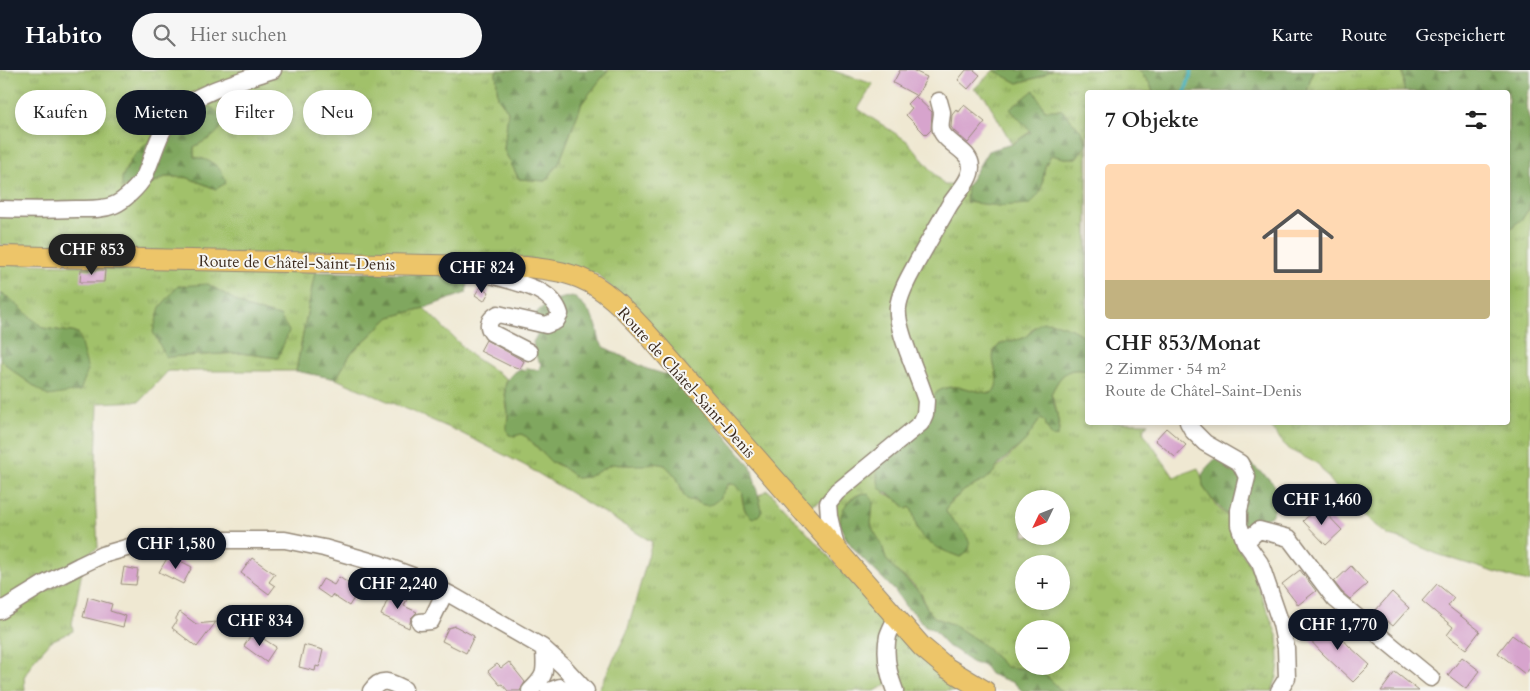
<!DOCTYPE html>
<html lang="de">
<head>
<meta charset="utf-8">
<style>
	body { margin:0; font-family:Cardo,serif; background:#f6f6f6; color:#222; height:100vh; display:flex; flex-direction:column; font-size:19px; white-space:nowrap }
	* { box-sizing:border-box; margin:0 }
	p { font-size:16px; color:#767676 }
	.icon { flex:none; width:28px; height:28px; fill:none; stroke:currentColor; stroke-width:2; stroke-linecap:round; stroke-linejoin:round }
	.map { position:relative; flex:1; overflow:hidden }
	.panel { position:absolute; left:1085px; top:20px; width:425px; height:335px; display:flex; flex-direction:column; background:#fff; border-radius:5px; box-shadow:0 2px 8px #0003 }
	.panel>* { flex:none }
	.banner { position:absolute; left:15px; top:20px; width:475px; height:45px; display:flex; gap:10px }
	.needle { width:32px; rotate:227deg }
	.controls { position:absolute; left:1015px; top:420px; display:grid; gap:10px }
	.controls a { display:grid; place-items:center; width:55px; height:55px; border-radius:50%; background:#fff; box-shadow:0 2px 8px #0003; font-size:25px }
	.price { position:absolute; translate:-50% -42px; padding:0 11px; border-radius:18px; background:#111827; color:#fff; font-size:16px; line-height:32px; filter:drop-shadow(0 1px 2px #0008) }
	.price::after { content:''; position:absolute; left:50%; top:30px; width:15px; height:11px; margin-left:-8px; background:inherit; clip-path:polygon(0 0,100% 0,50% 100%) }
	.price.on { background:#222; color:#fff }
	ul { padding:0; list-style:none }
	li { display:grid; align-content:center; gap:10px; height:265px; padding:0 20px }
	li+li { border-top:1px solid #e0e0e0 }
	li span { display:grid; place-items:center; height:155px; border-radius:5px; color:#555 }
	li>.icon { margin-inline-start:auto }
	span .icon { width:90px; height:90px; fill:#fffc; stroke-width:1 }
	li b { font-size:21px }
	h2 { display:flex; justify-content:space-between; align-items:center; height:60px; padding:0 20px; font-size:21px }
	.chip { padding:0 18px; border-radius:22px; background:#fff; box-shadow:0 2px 8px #0003; font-size:18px; line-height:45px }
	.chip.on { background:#111827; color:#fff }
	header { display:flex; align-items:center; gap:30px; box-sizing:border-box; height:70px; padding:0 25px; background:#111827; color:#fff }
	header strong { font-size:24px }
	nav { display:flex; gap:28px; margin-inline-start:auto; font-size:18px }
	.search { width:350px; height:45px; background:#f6f6f6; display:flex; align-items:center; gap:12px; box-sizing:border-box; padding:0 18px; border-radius:28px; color:#767676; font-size:19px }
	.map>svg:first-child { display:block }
</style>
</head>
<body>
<header>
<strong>Habito</strong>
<div class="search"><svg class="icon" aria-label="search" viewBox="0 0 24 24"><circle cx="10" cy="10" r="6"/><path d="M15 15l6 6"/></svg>Hier suchen</div>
<nav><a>Karte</a><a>Route</a><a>Gespeichert</a></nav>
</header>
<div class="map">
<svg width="1530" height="621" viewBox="0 0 1530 621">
	<defs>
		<pattern id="grass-tufts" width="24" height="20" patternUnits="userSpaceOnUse" patternTransform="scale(1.25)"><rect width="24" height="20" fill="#a1c16a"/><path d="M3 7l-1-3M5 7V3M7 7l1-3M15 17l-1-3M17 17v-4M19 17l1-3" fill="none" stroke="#849d57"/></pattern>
		<pattern id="forest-firs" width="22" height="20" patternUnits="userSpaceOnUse" patternTransform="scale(1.25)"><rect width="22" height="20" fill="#80a75e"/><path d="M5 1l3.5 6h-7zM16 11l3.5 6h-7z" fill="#6a884d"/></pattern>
	</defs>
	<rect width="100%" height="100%" fill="#f6f6f2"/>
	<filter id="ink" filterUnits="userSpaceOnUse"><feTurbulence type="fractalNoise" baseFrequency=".02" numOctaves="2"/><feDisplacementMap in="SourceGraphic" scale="10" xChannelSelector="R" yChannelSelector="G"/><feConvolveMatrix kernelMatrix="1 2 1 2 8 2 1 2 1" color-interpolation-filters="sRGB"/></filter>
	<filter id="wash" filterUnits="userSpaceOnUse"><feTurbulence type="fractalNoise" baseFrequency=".0096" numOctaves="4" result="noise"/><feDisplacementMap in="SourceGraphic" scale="20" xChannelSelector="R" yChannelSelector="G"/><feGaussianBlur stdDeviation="1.12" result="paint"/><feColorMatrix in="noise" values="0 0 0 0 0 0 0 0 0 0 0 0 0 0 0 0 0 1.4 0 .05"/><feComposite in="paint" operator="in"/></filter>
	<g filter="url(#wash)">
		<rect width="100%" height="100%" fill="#efe8d2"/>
		<path fill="url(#grass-tufts)" stroke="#6e7644" fill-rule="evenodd" d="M0,0H497L496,3L498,28L508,41L504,80L519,109L545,111L559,93L582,33L608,0H831L873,14L858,39L907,71L944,115L967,116V132L999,136L1041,121L1045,96L1051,85L1064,88H1076L1087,74V270L1082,265L1071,259L1050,252L1034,257L1027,266L1022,269L1000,274C983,294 1007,307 992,323C972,323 956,310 937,322L877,402L884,423L895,428L907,439L910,437C915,444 914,452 918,459C926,474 944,481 960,487L968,469L946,442L947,437L951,432L965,420L985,410L1025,371L1041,348L1060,360L1055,334L1051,324C1060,306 1066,296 1087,301L1088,352L1148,353L1143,362L1174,407L1198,398C1202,405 1202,413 1206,420C1211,430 1223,446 1234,449L1237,475L1250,495L1278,568L1279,591L1277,607L1272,621H1061L1050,609L1043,604L1026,599L1006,597L981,573L954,555L934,547L927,538L922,525L913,514L896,501L886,489L882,475L871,456L873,431L871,427L864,423C848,426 843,439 841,454L830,443L828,427L809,437L633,238L597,204L531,189L180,182L34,175H0ZM222,48C220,67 208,68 194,77V87L204,89L216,119L186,107H165L155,113L135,119L125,116L122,108C126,97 131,88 141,80ZM1024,429H1061V466H1024ZM1024,494H1061V531H1024ZM1024,559H1061V596H1024Z
			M994,0L1018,13L1039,7L1052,0H1139L1150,14L1153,22H1088L1087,73L1082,62L1045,40L1033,20L1031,61L1012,74L986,28L974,19Z
			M1313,0H1403L1404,22H1307Z
			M1530,125V512L1516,509L1437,484L1407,471L1389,466L1361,444L1340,423L1318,394L1288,379L1267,353L1508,352V160L1522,149L1529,139Z
			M0,193L315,202L296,301H168L140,331L98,333L95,423L98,478L0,533V289L13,301L48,326L78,263L43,258L9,228L0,223ZM208,214L248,238L280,246L278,288L240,283L167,287Z
			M424,238L472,286L507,309C501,323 510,339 507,354L515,366L521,364L527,367L551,392L588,407C591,405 610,394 612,394C616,393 623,395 628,395C638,395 658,390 666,396C676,404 681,414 684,426L696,430L701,434L718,430L729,414H734L743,423L742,429L745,441L761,436L759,425L768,420L884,547L905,573L941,605L969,621H897L887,614L875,621H598L627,562L652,472L524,395L457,361L336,309L351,283L390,247Z
			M82,501L72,554L73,561L51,571L34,590L24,607L25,621H0V547Z"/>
		<path fill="url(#forest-firs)" stroke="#5e683e" d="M497,0H608L582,33L559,93L545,111L519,109L504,80L508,41L498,28L496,3Z
			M993,0H1052L1039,7L1018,13Z
			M1139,0H1313L1307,22H1153L1150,14Z
			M1403,0H1530V18L1527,24L1526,35L1530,53V125L1529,139L1522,149L1508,160V22H1404Z
			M1034,20L1045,40H1062L1082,62L1087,74L1076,88H1064L1051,85L1045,96L1041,121L1031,134L999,136L966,132L967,116L988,81L1012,74L1031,62L1010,39Z
			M204,34L214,39L223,48C220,67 208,68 194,77V87C211,90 221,95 226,113L216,119L186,107H165L145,117L135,119L125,116L122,119V108L132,88L157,63L193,35Z
			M315,202L470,204L466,223L424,238L390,247L351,283L336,309L296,301Z
			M208,214L248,238L280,246L289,261L278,288L240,283L166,287L153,262L160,237L178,216Z
			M0,223L9,228L43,258L78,263L88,300L80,321L48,326L13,301L0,289Z
			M572,226C579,229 593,246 596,254C599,262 597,270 604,277L647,299L664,304L675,303L751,397L761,436L762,442L758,446L753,448C744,444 742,433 743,423L734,414H728C723,423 716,437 704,435C697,433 697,430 688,430L684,426L677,408L665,395L660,394L654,393L643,395H624L612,394L588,407L577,408L558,394L551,392L527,367L521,364L515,366L509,365C505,358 508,353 508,345C508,325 496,312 520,299L523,301L528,298L539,300L541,294L535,285L533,272L542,257L536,248L537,242L550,231Z
			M1044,252C1060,253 1076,259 1087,270V301C1066,296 1060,306 1051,324C1055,335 1061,355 1058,366L1052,367L1046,356L1045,351L1041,348L1025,371L1000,393L993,403L985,410L965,420L951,431L947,437L946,442C955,454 985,477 960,487C945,481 925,475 918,460C914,452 915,444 910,437L907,439L895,428L879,418L877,402L878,396L937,322C956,310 972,323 992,323C1007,307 981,286 1001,274C1008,270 1016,271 1023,268C1032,264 1034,254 1044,252Z
			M1216,388L1248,392L1266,406L1274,414L1276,425V436L1271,446L1256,454L1245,457L1234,449L1229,447L1211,428L1203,417L1202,405L1208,396Z
			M864,423L868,424L873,431L871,456L882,475L886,489L896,501L919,521L927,538L934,547L954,555L981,573L1006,597L1026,599L1043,604L1050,609L1061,621H1022L1014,613L990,604L983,594C971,596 966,587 957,581C953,578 947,577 944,573C941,570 939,564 935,561C931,558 926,557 922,553C919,550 918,547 915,544C913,541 909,540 906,537C902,532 899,526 895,521C881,505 846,477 841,457C837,441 850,426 864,423Z"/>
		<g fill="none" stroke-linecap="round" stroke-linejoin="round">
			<path stroke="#3bacb4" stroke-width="4" d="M1185,22L1192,0"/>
		</g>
		<g id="blocks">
			<path fill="#d7a4cd" d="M900,0H912L927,7L917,26L893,13Z
				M966,0H974L980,5L968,19L958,10Z
				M915,26L932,42L931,60L926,65L906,45L912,38L907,34Z
				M964,35L985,52L968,73L954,61L951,57L952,45L956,40L959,42Z
				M81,200H105L104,212H80Z
				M480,217L489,222L484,231L475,225Z
				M486,270L524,291L520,299L510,295V296L480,281Z
				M1166,358L1186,375L1175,387L1155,370Z
				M1319,436L1342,460L1326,475L1303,451Z
				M169,485L192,497L183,514L159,502Z
				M252,488L275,504L269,512L275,516L269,524L241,503Z
				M1351,496L1367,514L1350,529L1342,522L1334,512Z
				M124,497L138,500L136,515L121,514Z
				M1300,500L1316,521L1298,535L1282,514Z
				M339,507L359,520L349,536L332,525L330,528L317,519L323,509L334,515Z
				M1437,514L1454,528L1448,536L1480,561L1466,579L1447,565L1453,557L1422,531Z
				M391,522L407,529L404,536L417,542L411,548L409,558L381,545Z
				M1392,522L1409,538L1393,556L1375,541Z
				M88,527L112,534L110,541L126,546L123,557L83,547Z
				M180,542L196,554L216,552L197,577L172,558L176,552V548Z
				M1325,549L1349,576L1370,595L1353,612L1323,584L1306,566Z
				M455,556L474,566L466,583L442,571L448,558Z
				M253,562L276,577L266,592L244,576Z
				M1512,565L1530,578V598L1525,604L1498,583Z
				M304,575L323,580L319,597L316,596L315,601L299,597Z
				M1462,587L1480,601L1466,619L1448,605Z
				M509,592L525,612L520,621H508L502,614L500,615L488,601L497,594L501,598Z
				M1395,602L1419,621H1381Z"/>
		</g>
	</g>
	<g filter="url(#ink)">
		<use href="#blocks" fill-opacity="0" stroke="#958978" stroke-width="1"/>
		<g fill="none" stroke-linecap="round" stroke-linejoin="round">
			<defs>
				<path id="minor" d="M0,139C26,140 51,140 76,139C89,139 102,140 114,135C124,131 139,116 144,107C153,88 159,60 173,45C195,22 244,10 273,0
					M472,198C498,212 550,211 560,244L556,251L546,255L498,244C489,249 486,255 492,263L529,282
					M1188,352L1193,361L1205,373L1240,393L1247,407L1239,440V455L1245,472L1260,493L1281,554L1286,578L1287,608L1279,621
					M1245,472L1259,460L1289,468L1335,529L1431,608
					M837,481L829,446L828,433L837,422L921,353L925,344L926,331C920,308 895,259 898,237C900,221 910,206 917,192C928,173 938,155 949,136C956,124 971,111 971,97C971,82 951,76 943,64C938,57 942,50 942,42C941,38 940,35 939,31
					M0,541L44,514L79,496L102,485L140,474L169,470H285L324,478L380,494L418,508L453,526L542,577L563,596L586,621
					M420,552L431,551L445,522
					M371,621C381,606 391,612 404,619
					M530,621C547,605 545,602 544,579
					M549,621L560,617L569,621
					M895,621C888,603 884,585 888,566C890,560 893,554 896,548"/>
				<path id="major" d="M0,186L526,197C544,199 563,201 580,208C605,218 626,241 644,260L922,577L947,598L985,621"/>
			</defs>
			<use href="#minor" stroke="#958978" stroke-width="19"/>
			<use href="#major" stroke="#958978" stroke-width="22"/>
			<use href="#minor" stroke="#fff" stroke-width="16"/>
			<use href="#major" stroke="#edc569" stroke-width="20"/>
		</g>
	</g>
	<g text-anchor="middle" stroke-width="4" stroke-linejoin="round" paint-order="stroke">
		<g font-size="16" fill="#3b2a1e" stroke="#f6f6f2">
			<text transform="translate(297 192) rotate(1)" y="6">Route de Châtel-Saint-Denis</text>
			<text transform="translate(687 312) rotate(48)" y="6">Route de Châtel-Saint-Denis</text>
		</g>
	</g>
</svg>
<div class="controls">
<a><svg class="needle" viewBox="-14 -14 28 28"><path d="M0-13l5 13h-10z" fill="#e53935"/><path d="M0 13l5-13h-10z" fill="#767676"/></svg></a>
<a>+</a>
<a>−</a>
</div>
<b class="price on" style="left:92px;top:206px">CHF 853</b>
<b class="price" style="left:482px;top:224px">CHF 824</b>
<b class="price" style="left:1322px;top:456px">CHF 1,460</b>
<b class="price" style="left:176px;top:500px">CHF 1,580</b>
<b class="price" style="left:398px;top:540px">CHF 2,240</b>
<b class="price" style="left:260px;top:577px">CHF 834</b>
<b class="price" style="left:1338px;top:581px">CHF 1,770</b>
<div class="banner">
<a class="chip">Kaufen</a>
<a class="chip on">Mieten</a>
<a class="chip">Filter</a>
<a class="chip">Neu</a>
</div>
<section class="panel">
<h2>7 Objekte<svg class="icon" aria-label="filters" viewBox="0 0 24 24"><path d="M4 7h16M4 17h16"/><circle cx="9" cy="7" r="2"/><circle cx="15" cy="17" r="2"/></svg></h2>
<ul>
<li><span style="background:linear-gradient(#ffd9b3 75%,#c2b280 0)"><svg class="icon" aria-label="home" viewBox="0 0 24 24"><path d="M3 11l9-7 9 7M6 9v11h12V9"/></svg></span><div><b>CHF 853/Monat</b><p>2 Zimmer · 54 m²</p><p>Route de Châtel-Saint-Denis</p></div></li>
</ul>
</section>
</div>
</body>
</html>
